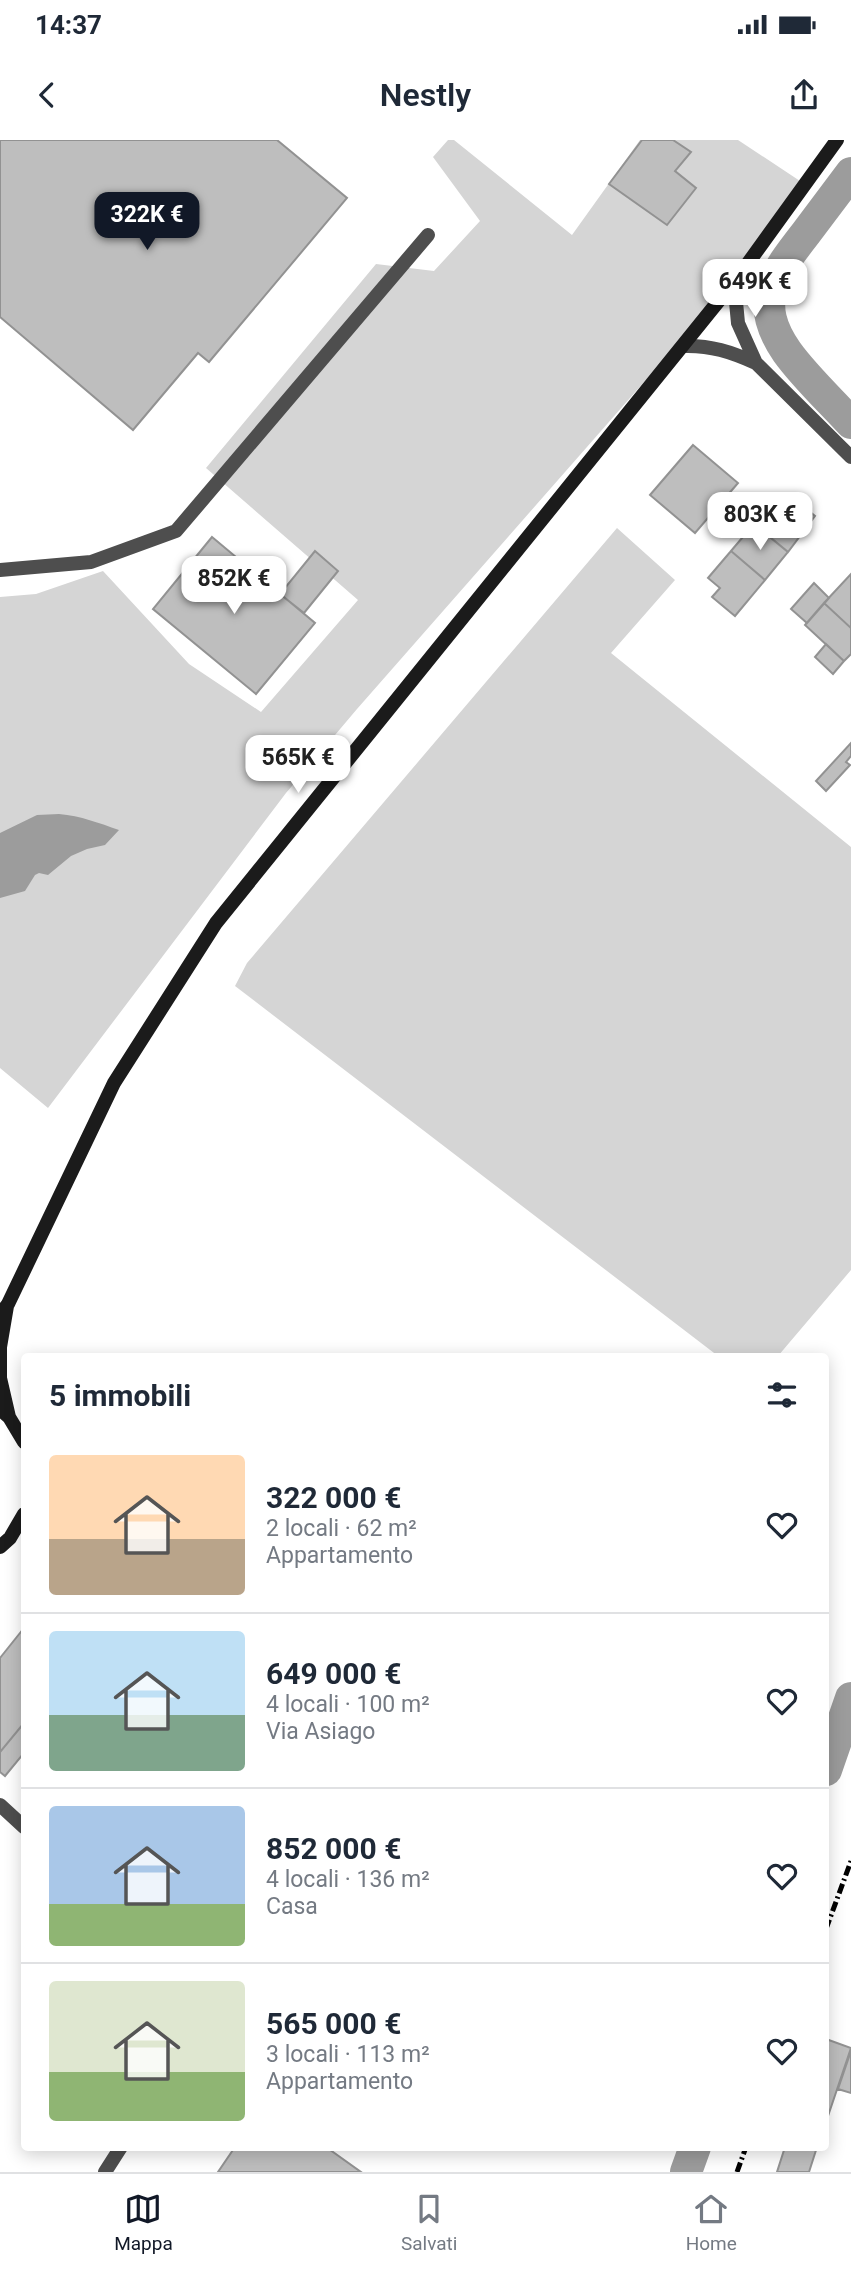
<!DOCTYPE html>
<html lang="it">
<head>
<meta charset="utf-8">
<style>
	body { margin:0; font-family:Roboto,sans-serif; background:#f2f2f3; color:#1f2937; height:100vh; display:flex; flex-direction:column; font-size:26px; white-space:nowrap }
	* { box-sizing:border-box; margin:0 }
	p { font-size:23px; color:#747a83 }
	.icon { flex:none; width:38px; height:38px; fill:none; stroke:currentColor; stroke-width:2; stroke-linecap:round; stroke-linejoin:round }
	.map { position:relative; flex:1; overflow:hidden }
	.drawer { position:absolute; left:21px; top:1213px; width:808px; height:798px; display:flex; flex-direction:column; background:#fff; border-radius:7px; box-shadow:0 4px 18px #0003 }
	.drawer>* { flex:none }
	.price { position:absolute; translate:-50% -60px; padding:0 16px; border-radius:14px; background:#fff; color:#222; font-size:23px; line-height:46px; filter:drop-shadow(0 2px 4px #0008) }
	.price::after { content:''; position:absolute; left:50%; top:42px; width:21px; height:16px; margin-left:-10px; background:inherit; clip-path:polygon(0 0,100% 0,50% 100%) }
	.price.active { background:#111827; color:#fff }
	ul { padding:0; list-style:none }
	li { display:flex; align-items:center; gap:21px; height:175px; padding:0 28px }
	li+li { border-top:2px solid #e0e1e3 }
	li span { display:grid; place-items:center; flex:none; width:196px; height:140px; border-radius:7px; color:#555 }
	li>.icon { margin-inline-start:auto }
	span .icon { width:84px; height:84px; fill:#fffc; stroke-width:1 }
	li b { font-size:30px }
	h2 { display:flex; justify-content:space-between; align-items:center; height:84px; padding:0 28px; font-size:30px }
	.status { display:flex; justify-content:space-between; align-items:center; height:49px; padding:0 35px; background:#fff; direction:ltr }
	.status svg { height:19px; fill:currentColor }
	header { display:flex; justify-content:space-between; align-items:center; height:91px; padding:0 28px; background:#fff; font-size:32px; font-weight:600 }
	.dock { display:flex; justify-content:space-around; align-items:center; height:98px; border-top:2px solid #e0e1e3; background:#fff; font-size:19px; color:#747a83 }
	.dock a { display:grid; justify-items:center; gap:4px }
	.dock .active { color:#111827 }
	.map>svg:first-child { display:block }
</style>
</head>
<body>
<div class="status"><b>14:37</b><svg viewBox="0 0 49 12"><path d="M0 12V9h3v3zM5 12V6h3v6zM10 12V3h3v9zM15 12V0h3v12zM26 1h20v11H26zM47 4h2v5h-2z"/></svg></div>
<header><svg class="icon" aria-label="back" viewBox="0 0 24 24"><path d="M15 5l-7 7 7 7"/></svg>Nestly<svg class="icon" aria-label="share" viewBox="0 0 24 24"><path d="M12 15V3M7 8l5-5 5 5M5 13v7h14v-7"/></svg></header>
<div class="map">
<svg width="851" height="2032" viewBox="0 0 851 2032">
	<rect width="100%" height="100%" fill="#fff"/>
	<path fill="#d5d5d5" d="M448,0H454L572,95L640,0H738L800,41L737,145L704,190L679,207L644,242L357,569L286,653L48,968L0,928V457L36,454L103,431L189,524L261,572L358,460L206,328L376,124L434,131L480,81L433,17Z
		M617,388L675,440L611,513L851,707V1130L778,1216H718L235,846L247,823Z"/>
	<path fill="#9c9c9c" d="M59,674C81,676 99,683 119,690L105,705L87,709L71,716L48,735L39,733L35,735L25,751L0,758V693L37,675Z"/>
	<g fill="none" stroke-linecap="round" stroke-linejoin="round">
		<path stroke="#9c9c9c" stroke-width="32" d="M851,33C836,53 821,73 806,93C774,134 752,162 787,212C805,237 830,260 851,283
			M826,1630L851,1558
			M686,2032L695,2007"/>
	</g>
	<path fill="#bebebe" stroke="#929292" stroke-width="2" d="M0,0H277L347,58L209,222L198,213L133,290L0,177Z
		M642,0H673L691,12L675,31L696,48L667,85L609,44Z
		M693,305L738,343L695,393L650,355Z
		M775,358L787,367L794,359L815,376L788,412L754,384Z
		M754,384L788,412L765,440L731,411Z
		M212,397L315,483L256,554L153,469Z
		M315,411L338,431L304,473L280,454Z
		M731,411L765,440L735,476L712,457L720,448L708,438Z
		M851,434V488L824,463Z
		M814,443L829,458L807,483L791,469Z
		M824,463L851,488V514L844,521L805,485Z
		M826,504L844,521L833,534L815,517Z
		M851,603V616L846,622L850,625L826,651L816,641Z
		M24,1488V1583L0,1612V1518Z
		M24,1583V1613L5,1636L0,1632V1612Z
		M826,1899L851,1908L826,1982Z
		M851,1911V1953L838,1949Z
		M235,2007H326L361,2032H218Z
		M785,2007H817L809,2032H777Z"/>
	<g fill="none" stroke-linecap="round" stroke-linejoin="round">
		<path stroke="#4e4e4e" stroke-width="14" d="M0,430L91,422L176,391L428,95"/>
		<path stroke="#4e4e4e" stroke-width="14" d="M738,137L736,162L738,183L756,223L851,317
			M683,206C711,205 731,212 756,223
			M0,1665L24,1687
			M105,2032L121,2007"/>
		<path stroke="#1b1b1b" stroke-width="14" d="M7,1166L0,1207V1238L9,1277
			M0,1175L8,1164L114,943L216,783L738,137L837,0
			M3,1272L9,1277L24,1302
			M0,1407L10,1398L24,1374"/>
		<path stroke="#000" stroke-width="5" stroke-dasharray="10 3.5 2 3.5" stroke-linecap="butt" d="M826,1789L851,1721
			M737,2032L746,2007"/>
	</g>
</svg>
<b class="price active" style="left:147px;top:112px">322K €</b>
<b class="price" style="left:755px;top:179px">649K €</b>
<b class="price" style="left:760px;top:412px">803K €</b>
<b class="price" style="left:234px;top:476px">852K €</b>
<b class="price" style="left:298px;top:655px">565K €</b>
<section class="drawer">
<h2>5 immobili<svg class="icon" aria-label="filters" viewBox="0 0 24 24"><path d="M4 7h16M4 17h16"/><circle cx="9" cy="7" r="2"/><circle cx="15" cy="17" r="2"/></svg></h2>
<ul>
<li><span style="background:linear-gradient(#ffd9b3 60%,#b9a48a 0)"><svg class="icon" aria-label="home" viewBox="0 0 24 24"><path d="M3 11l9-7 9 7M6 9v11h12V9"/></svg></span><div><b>322 000 €</b><p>2 locali · 62 m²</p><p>Appartamento</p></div><svg class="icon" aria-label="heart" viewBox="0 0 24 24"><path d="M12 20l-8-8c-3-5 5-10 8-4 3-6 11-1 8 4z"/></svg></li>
<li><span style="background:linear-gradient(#bfe0f5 60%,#7fa58c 0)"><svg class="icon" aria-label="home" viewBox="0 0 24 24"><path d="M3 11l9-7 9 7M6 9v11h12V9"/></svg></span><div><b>649 000 €</b><p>4 locali · 100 m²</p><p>Via Asiago</p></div><svg class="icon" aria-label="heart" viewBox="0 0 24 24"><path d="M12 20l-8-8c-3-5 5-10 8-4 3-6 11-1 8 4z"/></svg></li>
<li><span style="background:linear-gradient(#a9c7e8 70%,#8fb573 0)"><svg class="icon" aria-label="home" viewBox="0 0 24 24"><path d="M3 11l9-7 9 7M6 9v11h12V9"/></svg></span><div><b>852 000 €</b><p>4 locali · 136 m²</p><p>Casa</p></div><svg class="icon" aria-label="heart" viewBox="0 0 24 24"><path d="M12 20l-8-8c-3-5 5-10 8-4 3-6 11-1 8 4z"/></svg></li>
<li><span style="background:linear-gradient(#dfe7d0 65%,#8fb573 0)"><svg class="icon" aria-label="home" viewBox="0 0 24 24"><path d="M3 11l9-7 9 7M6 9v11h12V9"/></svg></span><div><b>565 000 €</b><p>3 locali · 113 m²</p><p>Appartamento</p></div><svg class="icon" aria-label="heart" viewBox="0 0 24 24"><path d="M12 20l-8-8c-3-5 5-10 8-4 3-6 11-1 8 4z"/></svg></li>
</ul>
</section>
</div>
<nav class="dock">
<a class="active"><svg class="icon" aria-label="map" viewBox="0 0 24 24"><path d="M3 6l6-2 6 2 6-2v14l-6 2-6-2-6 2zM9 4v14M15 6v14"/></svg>Mappa</a>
<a><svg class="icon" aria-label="saved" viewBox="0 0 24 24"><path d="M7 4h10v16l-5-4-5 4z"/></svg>Salvati</a>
<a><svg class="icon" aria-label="home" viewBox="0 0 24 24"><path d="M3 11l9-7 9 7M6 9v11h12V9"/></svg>Home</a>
</nav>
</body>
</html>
